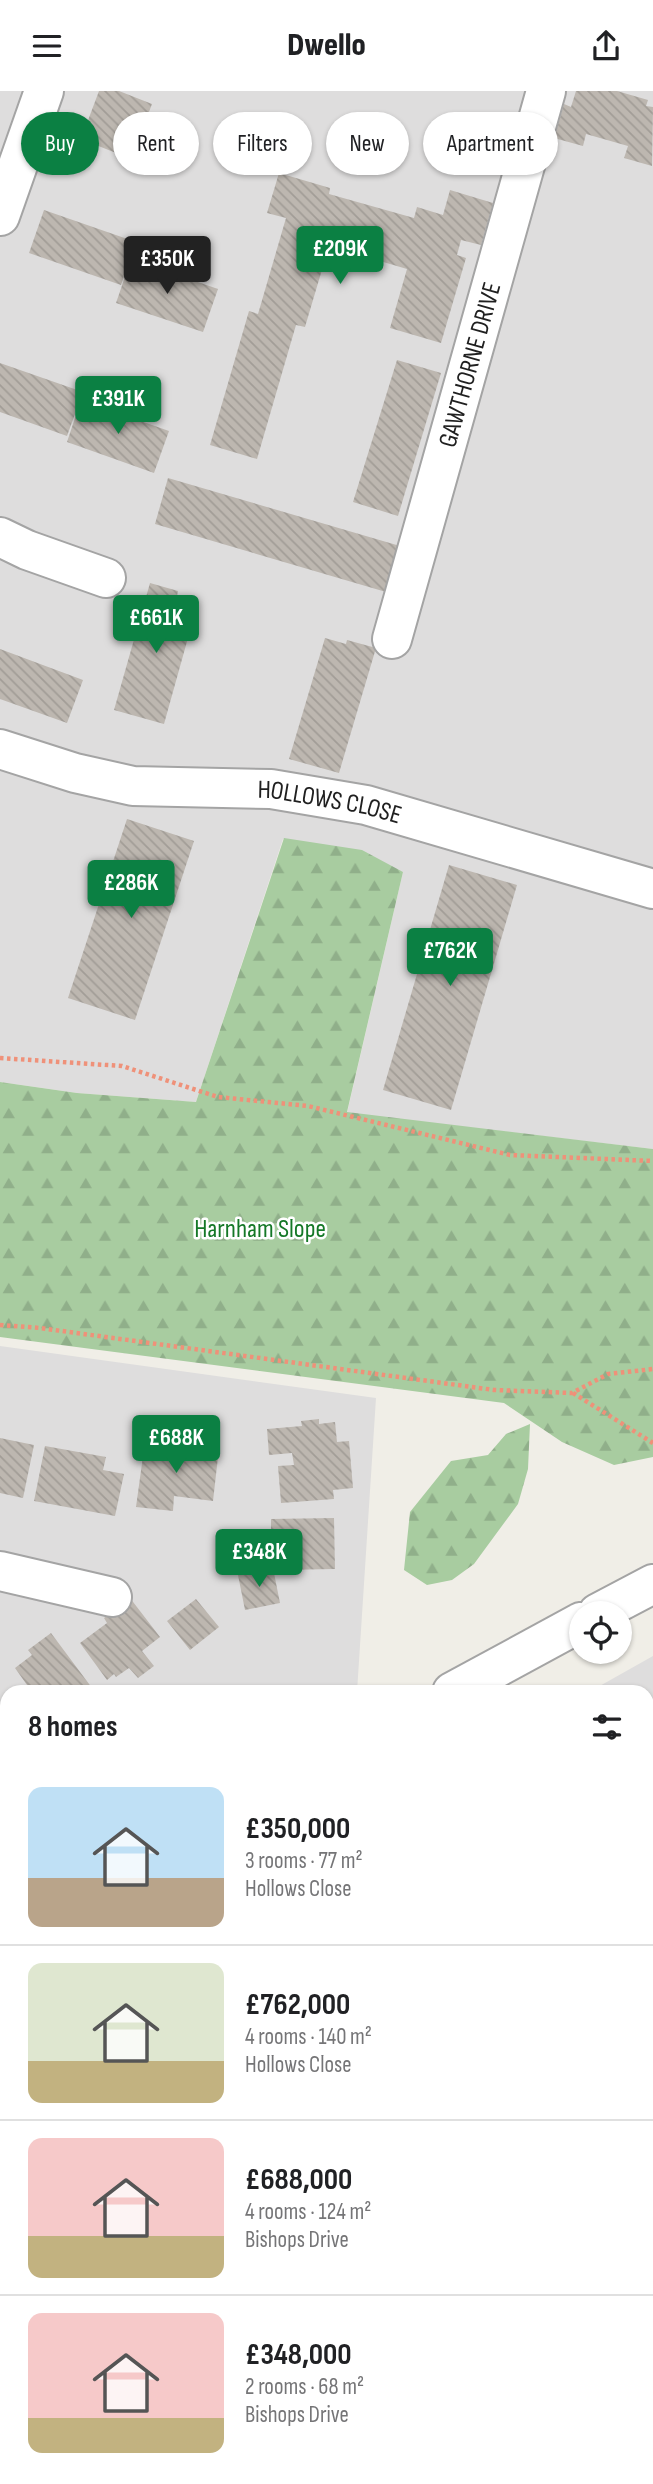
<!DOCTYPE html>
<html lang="en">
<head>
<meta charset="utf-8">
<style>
	body { margin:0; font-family:"Sofia Sans Condensed",sans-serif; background:#f2f2f2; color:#202124; height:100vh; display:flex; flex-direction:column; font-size:26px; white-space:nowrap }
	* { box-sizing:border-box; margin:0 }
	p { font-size:23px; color:#757577 }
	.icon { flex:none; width:38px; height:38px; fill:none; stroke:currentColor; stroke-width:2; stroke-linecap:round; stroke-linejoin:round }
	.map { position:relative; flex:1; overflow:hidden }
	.details { position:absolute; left:0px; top:1594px; width:654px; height:800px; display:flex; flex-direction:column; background:#fff; border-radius:21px 21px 0 0; box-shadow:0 2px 5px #0004 }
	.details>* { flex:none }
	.guide { position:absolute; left:21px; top:21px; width:612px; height:63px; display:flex; gap:14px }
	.controls { position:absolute; left:569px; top:1510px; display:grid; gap:14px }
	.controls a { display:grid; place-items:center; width:63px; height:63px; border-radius:50%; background:#fff; box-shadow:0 2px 5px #0004; font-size:35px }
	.price { position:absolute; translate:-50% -60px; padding:0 16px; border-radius:7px; background:#0b8043; color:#fff; font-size:23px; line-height:46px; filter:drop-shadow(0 2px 4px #0008) }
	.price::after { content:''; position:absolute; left:50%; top:42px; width:21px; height:16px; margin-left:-10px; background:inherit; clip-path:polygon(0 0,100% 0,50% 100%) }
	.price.on { background:#222; color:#fff }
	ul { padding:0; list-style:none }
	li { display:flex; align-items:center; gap:21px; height:175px; padding:0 28px }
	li+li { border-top:2px solid #e0e0e0 }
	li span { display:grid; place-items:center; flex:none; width:196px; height:140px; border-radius:14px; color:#555 }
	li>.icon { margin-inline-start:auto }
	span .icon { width:84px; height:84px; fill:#fffc; stroke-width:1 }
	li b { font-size:30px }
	h2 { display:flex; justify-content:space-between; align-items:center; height:84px; padding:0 28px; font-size:30px }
	.tag { padding:0 24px; border-radius:32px; background:#fff; box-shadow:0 2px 5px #0004; font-size:24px; line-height:63px }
	.tag.on { background:#0b8043; color:#fff }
	header { display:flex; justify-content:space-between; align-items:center; height:91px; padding:0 28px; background:#fff; font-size:32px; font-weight:800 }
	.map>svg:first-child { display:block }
</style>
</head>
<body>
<header><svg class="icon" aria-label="menu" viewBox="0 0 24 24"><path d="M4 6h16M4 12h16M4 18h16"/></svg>Dwello<svg class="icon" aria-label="share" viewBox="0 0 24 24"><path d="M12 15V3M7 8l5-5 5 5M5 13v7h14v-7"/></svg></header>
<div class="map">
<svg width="653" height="2393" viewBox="0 0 653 2393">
	<defs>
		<pattern id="forest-firs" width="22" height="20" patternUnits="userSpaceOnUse" patternTransform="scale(1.75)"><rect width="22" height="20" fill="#a8cca0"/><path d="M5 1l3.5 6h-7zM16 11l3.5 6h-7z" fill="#90af8a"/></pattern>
		<pattern id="building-back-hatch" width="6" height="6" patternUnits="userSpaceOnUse" patternTransform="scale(1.75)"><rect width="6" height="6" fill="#bdb7b0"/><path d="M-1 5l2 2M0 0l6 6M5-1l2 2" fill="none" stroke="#a29d97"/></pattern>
	</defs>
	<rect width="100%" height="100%" fill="#f0eee7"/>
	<path fill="#dedddd" d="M0,0H653V1058L347,1022L403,781L283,748L196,1011L77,1002L0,991Z
		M0,1255L376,1307L357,1601H7V2387H648V1601H589L653,1565V2393H0Z"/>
	<path fill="url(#forest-firs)" d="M284,747L362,759L403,781L347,1021L653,1058V1366L614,1374L562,1351L504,1312L0,1246V991L77,1002L196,1011Z
		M530,1333L528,1378L518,1413L474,1473L452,1489L427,1494L404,1479L410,1421L451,1370L488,1364L506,1343Z"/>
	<path fill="url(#building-back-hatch)" d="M99,0H119L152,13L131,68L81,48Z
		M576,0H617L648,9L646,15L653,16L652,75L624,67L628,55L586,43L583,55L554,47L564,13L571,16Z
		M279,82L330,97L329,103L414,127L417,116L443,124L450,99L493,112L481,154L461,149L457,164L466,167L441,252L390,237L407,178L329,155L305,236L296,234L257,368L210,354L249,220L258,223L286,127L267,122Z
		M44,119L136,151L121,194L29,162Z
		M131,168L218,198L203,241L116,212Z
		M397,269L441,282L398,425L353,411Z
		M0,272L83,301L67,345L0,321Z
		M81,309L169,340L154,382L67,351Z
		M168,387L400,455L386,501L155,433Z
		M150,492L178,500L177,505L198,511L164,633L114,619Z
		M325,547L346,553L347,549L376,557L339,682L289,668Z
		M0,558L83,589L67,632L0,608Z
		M127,728L194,750L135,929L68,907Z
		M449,774L517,794L451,1019L383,999Z
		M319,1328V1333L335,1331L337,1351L349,1350L353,1397L333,1399L334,1408L281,1412L278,1375L294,1374L292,1362L269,1364L267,1338L302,1335L301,1330Z
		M0,1347L34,1354L23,1407L0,1402Z
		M155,1347L200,1352L198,1363L218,1366L213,1410L174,1405L173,1420L136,1416L143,1365L153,1366Z
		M45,1355L106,1366L103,1379L124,1383L115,1425L34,1410Z
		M334,1427L335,1478L280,1479V1460H271V1428Z
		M273,1477L280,1512L245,1519L238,1484Z
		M130,1507L160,1546L142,1560L154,1575L138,1587L129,1577L116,1586L114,1583L107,1589L80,1552L107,1532L104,1527Z
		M196,1508L219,1536L190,1559L167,1530Z
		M51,1542L95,1601H32L15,1577L32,1564L28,1559Z
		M0,1661L7,1672V1703L0,1709Z
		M653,1852V1895L648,1898V1855Z
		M7,2029V2068L0,2057V2033Z
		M0,2200L7,2210V2302L0,2306Z"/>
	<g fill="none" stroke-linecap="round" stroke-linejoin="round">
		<defs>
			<g id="minor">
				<path d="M0,125L44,0"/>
				<path d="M0,446L27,459L106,487"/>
				<path id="s1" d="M392,548L546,0"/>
				<path id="s2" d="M0,658L75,682L133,695L271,698L366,714L653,798"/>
				<path d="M0,1480L112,1506"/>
				<path d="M598,1522L653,1493"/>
				<path d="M452,1601L581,1531"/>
				<path d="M0,1886L7,1881"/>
				<path d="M0,2136L7,2148"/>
				<path d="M648,2281L653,2269"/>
				<path d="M596,2393L599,2387"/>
			</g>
		</defs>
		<use href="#minor" stroke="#a4a4a4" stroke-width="42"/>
		<path stroke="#ef9179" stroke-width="4.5" stroke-dasharray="3.5 3.5" stroke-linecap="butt" d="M0,967L122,975L218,1006L308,1015L510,1064L653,1070
			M0,1234L40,1237L494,1299L572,1302L608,1283L653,1278
			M573,1302L653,1352"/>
		<use href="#minor" stroke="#fff" stroke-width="38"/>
	</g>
	<g text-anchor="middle" stroke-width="5" stroke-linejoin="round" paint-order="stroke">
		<g font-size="26" fill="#202020" stroke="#fff">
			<text dy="9" stroke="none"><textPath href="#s1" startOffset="285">GAWTHORNE DRIVE</textPath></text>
			<text dy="9" stroke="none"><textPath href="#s2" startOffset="336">HOLLOWS CLOSE</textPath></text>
		</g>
		<g font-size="26" fill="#157827" stroke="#fff">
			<text x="260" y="1146">Harnham Slope</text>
		</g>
	</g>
</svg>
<div class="controls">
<a><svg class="icon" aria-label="locate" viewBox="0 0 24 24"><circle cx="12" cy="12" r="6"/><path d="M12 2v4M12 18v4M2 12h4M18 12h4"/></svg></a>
</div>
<b class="price" style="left:340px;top:195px">£209K</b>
<b class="price on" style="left:167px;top:205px">£350K</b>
<b class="price" style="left:118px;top:345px">£391K</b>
<b class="price" style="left:156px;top:564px">£661K</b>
<b class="price" style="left:131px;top:829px">£286K</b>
<b class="price" style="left:450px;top:897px">£762K</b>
<b class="price" style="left:176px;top:1384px">£688K</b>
<b class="price" style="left:259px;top:1498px">£348K</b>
<div class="guide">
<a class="tag on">Buy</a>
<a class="tag">Rent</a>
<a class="tag">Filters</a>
<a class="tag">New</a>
<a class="tag">Apartment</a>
</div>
<section class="details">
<h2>8 homes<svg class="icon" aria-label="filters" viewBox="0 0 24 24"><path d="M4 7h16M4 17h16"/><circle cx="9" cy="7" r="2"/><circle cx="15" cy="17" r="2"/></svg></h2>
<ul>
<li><span style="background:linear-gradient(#bfe0f5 65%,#b9a48a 0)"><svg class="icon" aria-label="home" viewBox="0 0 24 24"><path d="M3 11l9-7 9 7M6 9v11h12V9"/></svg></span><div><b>£350,000</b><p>3 rooms · 77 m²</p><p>Hollows Close</p></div></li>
<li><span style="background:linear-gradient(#dfe7d0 70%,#c2b280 0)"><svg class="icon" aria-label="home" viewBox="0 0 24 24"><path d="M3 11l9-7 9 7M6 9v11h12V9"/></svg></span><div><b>£762,000</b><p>4 rooms · 140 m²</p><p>Hollows Close</p></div></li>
<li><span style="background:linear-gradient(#f6c9c9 70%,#c2b280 0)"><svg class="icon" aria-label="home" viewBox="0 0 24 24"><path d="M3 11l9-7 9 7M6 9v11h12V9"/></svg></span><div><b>£688,000</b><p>4 rooms · 124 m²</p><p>Bishops Drive</p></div></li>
<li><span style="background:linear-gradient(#f6c9c9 75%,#c2b280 0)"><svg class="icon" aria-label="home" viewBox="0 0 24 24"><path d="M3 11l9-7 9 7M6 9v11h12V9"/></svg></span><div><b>£348,000</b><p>2 rooms · 68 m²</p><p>Bishops Drive</p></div></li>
</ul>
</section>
</div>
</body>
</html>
